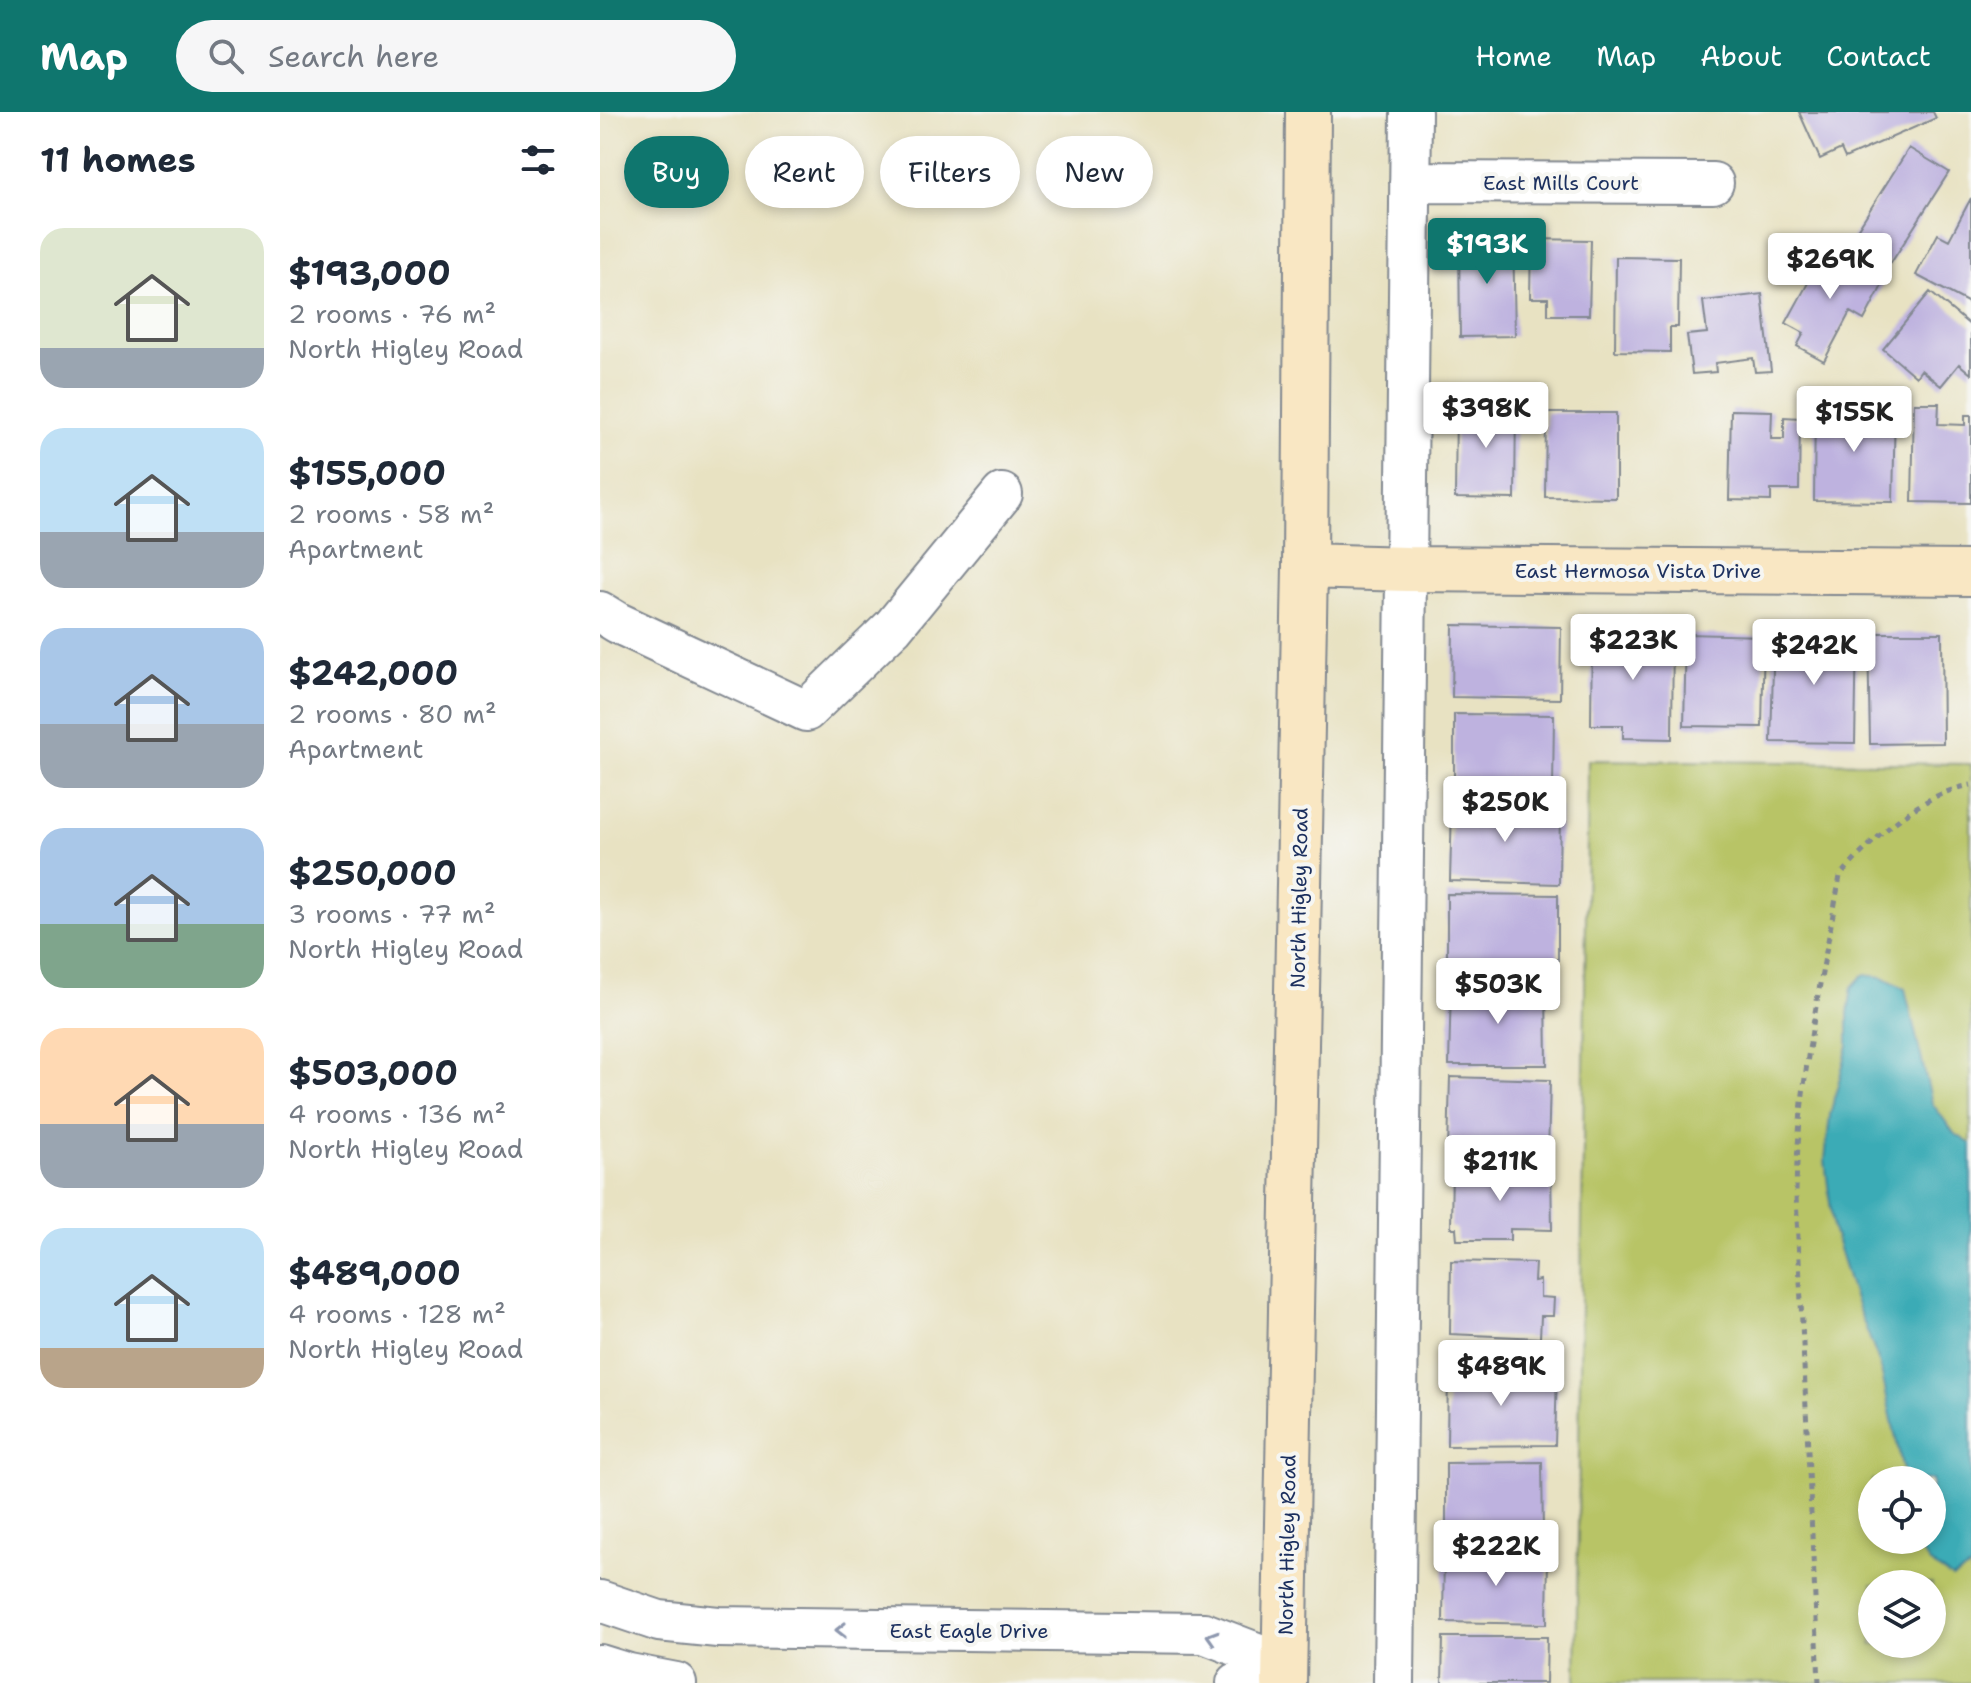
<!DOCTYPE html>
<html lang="en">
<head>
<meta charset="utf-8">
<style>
	body { margin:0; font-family:"Shantell Sans",sans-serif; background:#f6f6f7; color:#1f2937; height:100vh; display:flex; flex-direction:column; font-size:30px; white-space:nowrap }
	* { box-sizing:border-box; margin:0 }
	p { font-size:26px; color:#747a83 }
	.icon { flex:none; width:44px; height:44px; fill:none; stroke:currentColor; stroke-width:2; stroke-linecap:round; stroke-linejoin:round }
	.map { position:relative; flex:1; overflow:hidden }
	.side { display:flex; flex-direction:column; background:#fff; width:600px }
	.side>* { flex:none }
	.hud { position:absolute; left:24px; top:24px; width:760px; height:72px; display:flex; gap:16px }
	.fabs { position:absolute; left:1258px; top:1354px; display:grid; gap:16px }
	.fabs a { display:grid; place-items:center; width:88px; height:88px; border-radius:50%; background:#fff; box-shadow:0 4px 12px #0003; font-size:40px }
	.price { position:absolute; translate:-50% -68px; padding:0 18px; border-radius:8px; background:#fff; color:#222; font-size:26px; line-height:52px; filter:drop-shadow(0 2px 4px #0008) }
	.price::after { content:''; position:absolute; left:50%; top:48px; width:24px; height:18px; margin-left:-12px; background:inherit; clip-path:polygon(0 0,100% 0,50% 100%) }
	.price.on { background:#0f766e; color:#fff }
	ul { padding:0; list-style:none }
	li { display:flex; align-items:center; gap:24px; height:200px; padding:0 40px }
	li span { display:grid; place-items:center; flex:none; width:224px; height:160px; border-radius:24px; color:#555 }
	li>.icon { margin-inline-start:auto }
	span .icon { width:96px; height:96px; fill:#fffc; stroke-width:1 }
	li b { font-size:34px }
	h2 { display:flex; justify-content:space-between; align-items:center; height:96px; padding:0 40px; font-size:34px }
	.pill { padding:0 28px; border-radius:36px; background:#fff; box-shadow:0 4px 12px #0003; font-size:28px; line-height:72px }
	.pill.on { background:#0f766e; color:#fff }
	header { display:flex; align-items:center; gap:48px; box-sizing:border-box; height:112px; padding:0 40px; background:#0f766e; color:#fff }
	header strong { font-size:38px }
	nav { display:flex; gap:44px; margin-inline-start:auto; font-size:28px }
	.search { width:560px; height:72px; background:#f6f6f7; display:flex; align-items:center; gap:20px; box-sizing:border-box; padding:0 28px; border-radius:44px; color:#747a83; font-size:30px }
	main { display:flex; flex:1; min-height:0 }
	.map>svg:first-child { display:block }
</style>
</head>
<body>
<header>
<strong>Map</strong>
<div class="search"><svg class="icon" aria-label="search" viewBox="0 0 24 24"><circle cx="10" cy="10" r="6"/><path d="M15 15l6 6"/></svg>Search here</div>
<nav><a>Home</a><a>Map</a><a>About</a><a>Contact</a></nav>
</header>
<main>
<section class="side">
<h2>11 homes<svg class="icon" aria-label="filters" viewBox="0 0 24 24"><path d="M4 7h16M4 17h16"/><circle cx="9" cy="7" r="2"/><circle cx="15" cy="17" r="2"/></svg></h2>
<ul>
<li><span style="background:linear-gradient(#dfe7d0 75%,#9aa5b1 0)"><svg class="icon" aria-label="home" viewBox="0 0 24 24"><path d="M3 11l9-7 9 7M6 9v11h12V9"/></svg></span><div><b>$193,000</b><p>2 rooms · 76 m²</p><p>North Higley Road</p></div></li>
<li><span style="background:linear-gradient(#bfe0f5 65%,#9aa5b1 0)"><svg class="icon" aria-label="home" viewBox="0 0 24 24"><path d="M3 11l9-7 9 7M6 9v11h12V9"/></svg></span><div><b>$155,000</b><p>2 rooms · 58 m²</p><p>Apartment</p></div></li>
<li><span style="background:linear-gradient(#a9c7e8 60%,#9aa5b1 0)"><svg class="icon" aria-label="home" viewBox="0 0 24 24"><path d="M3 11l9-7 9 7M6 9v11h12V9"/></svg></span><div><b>$242,000</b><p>2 rooms · 80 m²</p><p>Apartment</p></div></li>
<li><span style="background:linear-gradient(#a9c7e8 60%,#7fa58c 0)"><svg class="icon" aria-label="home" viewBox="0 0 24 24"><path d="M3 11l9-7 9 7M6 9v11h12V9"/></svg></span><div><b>$250,000</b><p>3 rooms · 77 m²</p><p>North Higley Road</p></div></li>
<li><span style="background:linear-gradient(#ffd9b3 60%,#9aa5b1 0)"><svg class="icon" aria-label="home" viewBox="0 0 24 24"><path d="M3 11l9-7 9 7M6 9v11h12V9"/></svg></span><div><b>$503,000</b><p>4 rooms · 136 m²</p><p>North Higley Road</p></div></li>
<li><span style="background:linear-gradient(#bfe0f5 75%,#b9a48a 0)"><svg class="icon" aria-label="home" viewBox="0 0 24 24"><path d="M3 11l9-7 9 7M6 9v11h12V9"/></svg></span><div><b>$489,000</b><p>4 rooms · 128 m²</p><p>North Higley Road</p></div></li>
</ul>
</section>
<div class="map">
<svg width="1371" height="1571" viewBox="0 0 1371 1571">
	<rect width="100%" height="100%" fill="#f6f6f2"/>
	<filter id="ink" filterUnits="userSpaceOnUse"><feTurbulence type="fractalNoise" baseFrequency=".0125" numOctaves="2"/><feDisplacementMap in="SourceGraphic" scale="16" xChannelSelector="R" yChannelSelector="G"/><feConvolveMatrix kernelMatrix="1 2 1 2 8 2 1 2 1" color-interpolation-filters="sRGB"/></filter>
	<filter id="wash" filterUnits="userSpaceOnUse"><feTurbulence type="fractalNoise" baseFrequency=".006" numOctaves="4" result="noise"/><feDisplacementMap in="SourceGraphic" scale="32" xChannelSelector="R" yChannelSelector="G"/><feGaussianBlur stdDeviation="1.8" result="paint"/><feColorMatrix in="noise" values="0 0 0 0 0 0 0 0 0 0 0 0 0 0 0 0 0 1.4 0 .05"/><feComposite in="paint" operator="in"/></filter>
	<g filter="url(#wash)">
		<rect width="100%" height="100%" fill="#e8e2c2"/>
		<path fill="#b8c466" stroke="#6a7a62" stroke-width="2" fill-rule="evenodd" d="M988,648L1371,652V1571H976ZM1272,1368H1332V1428H1272ZM1272,1472H1332V1532H1272Z"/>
		<path fill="#3aabb6" stroke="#2a6d8a" stroke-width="2" d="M1263,863L1283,865L1305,877L1332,991L1354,1021L1371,1032V1456L1352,1466L1330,1451L1313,1428H1332V1368H1305L1280,1253L1255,1188L1233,1117L1225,1048L1230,1003L1248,934V902L1252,875Z"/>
		<g id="blocks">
			<path fill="#beb2df" d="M1199,0H1333L1336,6L1245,46L1241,37L1220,47Z
				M1309,36L1349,60L1291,151L1252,126Z
				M1371,86V192L1316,163L1338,122L1349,128Z
				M859,123H913L915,224L860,225Z
				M931,127L991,128L989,203H948V186H930Z
				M1213,134L1283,172L1264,208L1250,200L1224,249L1197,234L1204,221L1186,211L1208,171L1196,165Z
				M1016,145L1079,146L1078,215H1070V240L1015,239Z
				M1330,180L1371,214V262L1359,252L1341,274L1321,258L1316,265L1283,237Z
				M1162,182L1171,259L1155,260L1153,246L1115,251L1116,260L1092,262L1087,223L1107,221L1103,189Z
				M895,277H910V293H916L915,387L855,386L856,295L894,296Z
				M1314,291H1339L1338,312L1365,313V303H1371V391L1312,390Z
				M1215,294L1295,295L1293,390L1214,389Z
				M1131,298L1172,299L1171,327H1184V305L1200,306L1199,378H1171V389L1129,388Z
				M946,301H1016V386L945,385Z
				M853,513L961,515L960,587L852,585Z
				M992,518L1073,519L1072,627L1023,626V613H991Z
				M1174,519L1257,520L1255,631L1171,630Z
				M1268,521H1342L1343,631L1270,632Z
				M1086,522L1164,524L1162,615L1084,614Z
				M854,602L954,603L953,677L854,675Z
				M852,693L960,695L959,772L850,769Z
				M847,782L958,783V862L885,861L886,851H847Z
				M851,874L946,877L947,953H849Z
				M850,965L950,968L948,1043L848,1039Z
				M852,1057L951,1058L952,1118L910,1117V1128H857L856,1116H851Z
				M851,1149L935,1151L934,1169L940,1168V1185L954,1186L953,1204H941L940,1226L850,1222Z
				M848,1257L957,1259L955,1333L847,1334Z
				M942,1350L943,1423L846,1424V1351Z
				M844,1441L948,1442L947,1512L843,1510Z
				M843,1525H947L946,1571H842Z"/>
		</g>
	</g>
	<g filter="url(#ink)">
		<use href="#blocks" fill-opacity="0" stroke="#828890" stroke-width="2"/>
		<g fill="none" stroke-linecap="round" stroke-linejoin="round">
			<defs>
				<path id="street" d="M810,70L1113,71
					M0,500L18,511L206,599L293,515L402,382
					M0,1489L59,1509L118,1515L604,1521L685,1552
					M0,1553L29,1562L76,1571
					M637,1571L685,1552
					M794,1571L811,0"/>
				<path id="secondary" d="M705,454L807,457L1371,461
					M684,1571L705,454L708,0"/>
			</defs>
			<use href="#street" stroke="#828890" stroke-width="44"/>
			<use href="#secondary" stroke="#828890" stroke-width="48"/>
			<path stroke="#828890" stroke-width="5" stroke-dasharray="6 6" stroke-linecap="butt" d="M1219,1571L1196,1084C1197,976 1221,870 1240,764C1274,726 1319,682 1371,673"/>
			<use href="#street" stroke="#fff" stroke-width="40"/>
			<use href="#secondary" stroke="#f9e7c3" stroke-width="44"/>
		</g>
		<defs><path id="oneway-chevron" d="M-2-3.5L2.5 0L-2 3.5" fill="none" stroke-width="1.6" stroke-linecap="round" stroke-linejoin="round" transform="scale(2)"/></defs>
		<g stroke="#8d97ae">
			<use href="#oneway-chevron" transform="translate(241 1518) rotate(-180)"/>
			<use href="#oneway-chevron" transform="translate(612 1525) rotate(-163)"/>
		</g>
	</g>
	<g text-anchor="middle" stroke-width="8" stroke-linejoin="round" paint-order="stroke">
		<g font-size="20" fill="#1b2f5e" stroke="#f6f6f2">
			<text x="961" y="78">East Mills Court</text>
			<text x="1038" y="466">East Hermosa Vista Drive</text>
			<text transform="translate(699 786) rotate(-89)" y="7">North Higley Road</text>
			<text transform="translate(687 1433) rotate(-89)" y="7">North Higley Road</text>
			<text x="369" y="1526">East Eagle Drive</text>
		</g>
	</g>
</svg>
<div class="fabs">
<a><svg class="icon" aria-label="locate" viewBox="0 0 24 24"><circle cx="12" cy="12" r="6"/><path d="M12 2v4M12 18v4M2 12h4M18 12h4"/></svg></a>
<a><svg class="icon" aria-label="layers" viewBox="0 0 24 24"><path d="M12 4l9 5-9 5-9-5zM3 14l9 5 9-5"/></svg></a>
</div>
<b class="price on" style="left:887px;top:174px">$193K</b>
<b class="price" style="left:1230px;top:189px">$269K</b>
<b class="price" style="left:886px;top:338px">$398K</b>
<b class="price" style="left:1254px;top:342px">$155K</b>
<b class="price" style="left:1033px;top:570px">$223K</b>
<b class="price" style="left:1214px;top:575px">$242K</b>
<b class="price" style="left:905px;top:732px">$250K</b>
<b class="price" style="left:898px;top:914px">$503K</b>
<b class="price" style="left:900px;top:1091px">$211K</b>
<b class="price" style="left:901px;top:1296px">$489K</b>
<b class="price" style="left:896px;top:1476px">$222K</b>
<div class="hud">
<a class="pill on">Buy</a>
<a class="pill">Rent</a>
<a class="pill">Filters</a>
<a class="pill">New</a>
</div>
</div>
</main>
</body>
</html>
